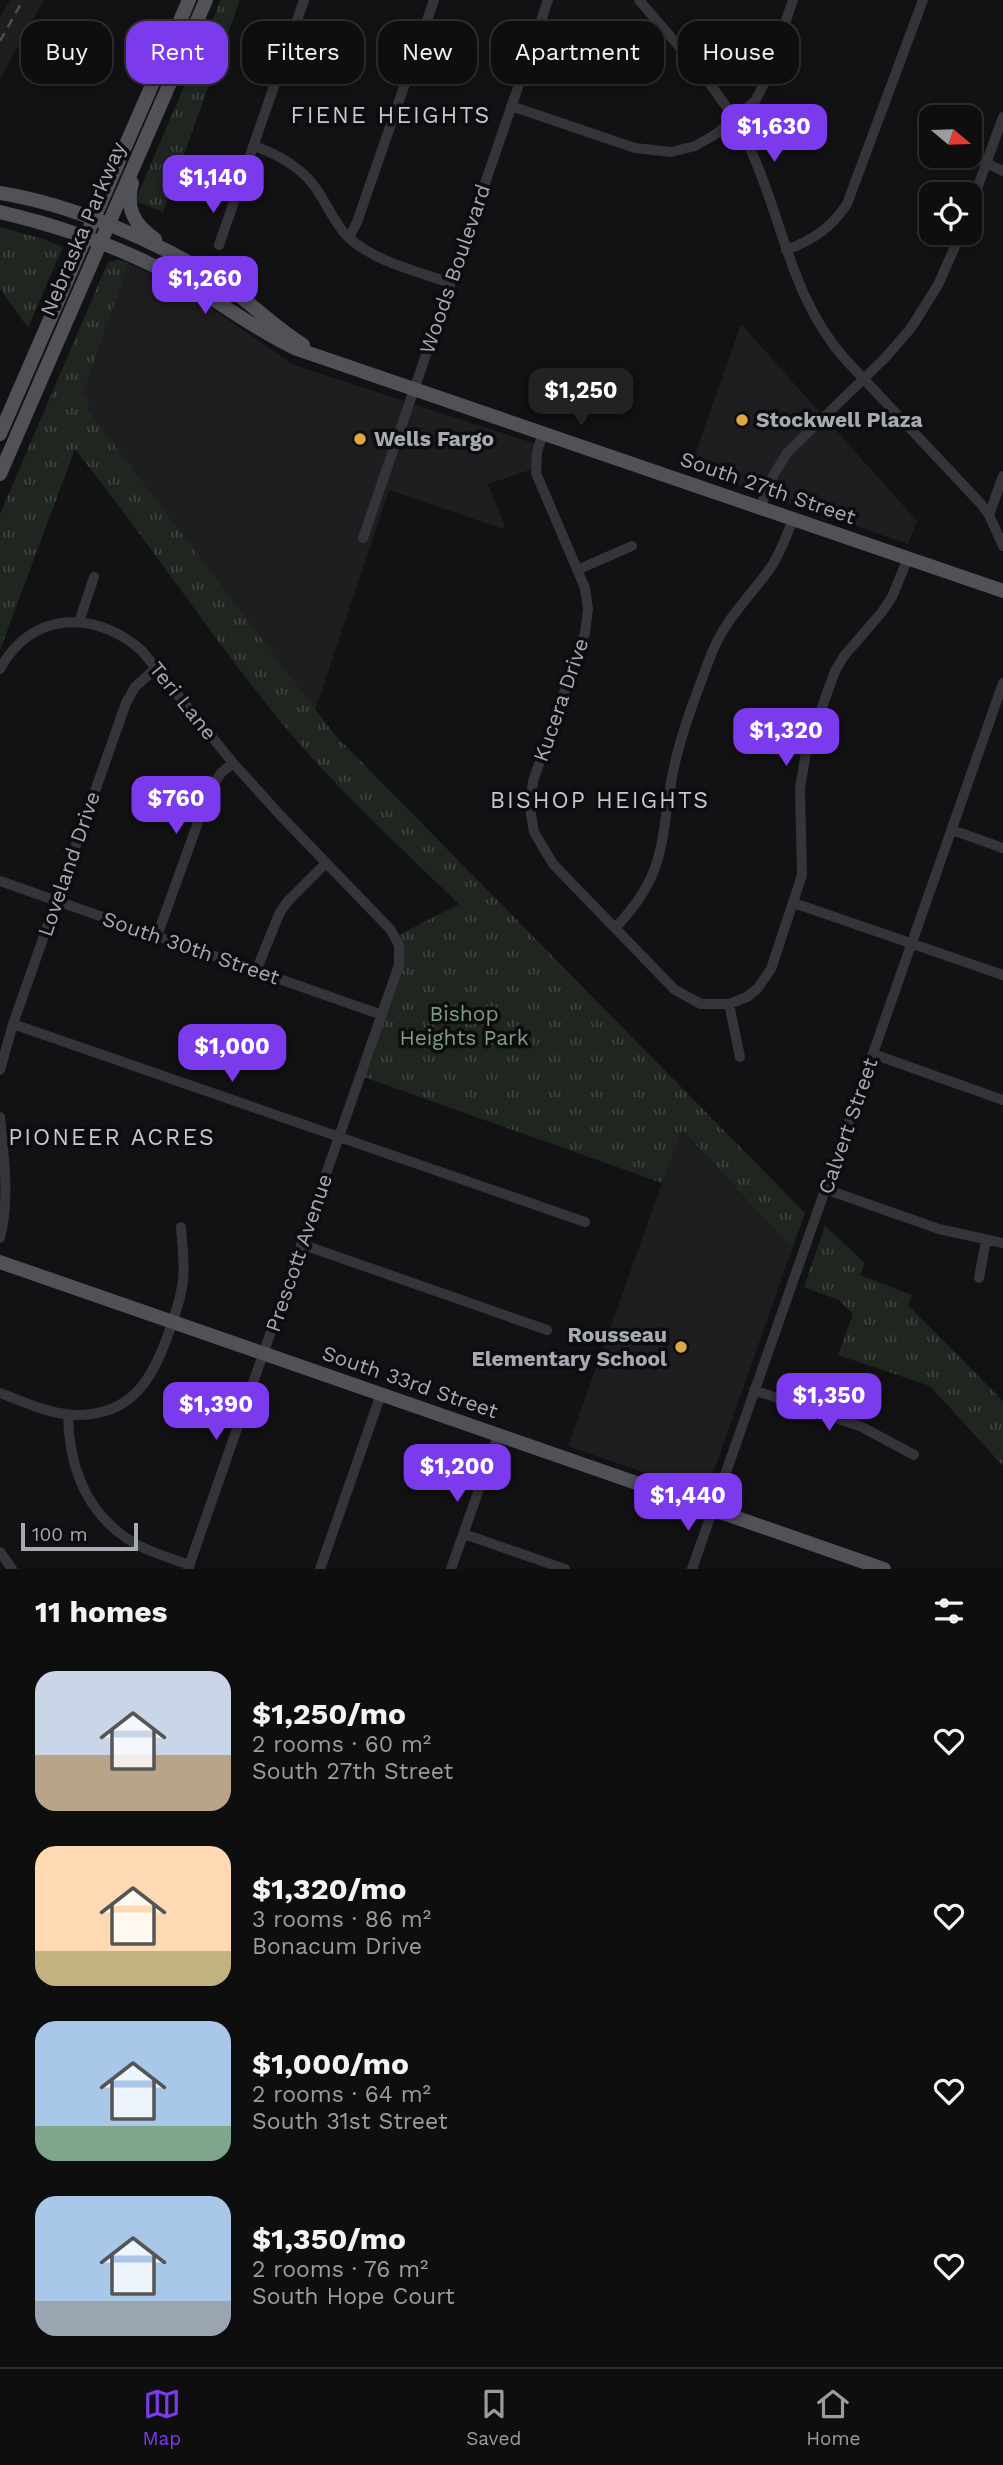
<!DOCTYPE html>
<html lang="en">
<head>
<meta charset="utf-8">
<style>
	body { margin:0; font-family:"Work Sans",sans-serif; background:#171718; color:#f1f3f6; height:100vh; display:flex; flex-direction:column; font-size:26px; white-space:nowrap }
	* { box-sizing:border-box; margin:0 }
	p { font-size:23px; color:#9b9c9e }
	.icon { flex:none; width:38px; height:38px; fill:none; stroke:currentColor; stroke-width:2; stroke-linecap:round; stroke-linejoin:round }
	.map { position:relative; height:1569px; overflow:hidden }
	.panel { display:flex; flex-direction:column; background:#0e0e0f; flex:1 }
	.panel>* { flex:none }
	.banner { position:absolute; left:21px; top:21px; width:962px; height:63px; display:flex; gap:14px }
	.needle { width:46px; rotate:109deg }
	.tools { position:absolute; left:919px; top:105px; display:grid; gap:14px }
	.tools a { display:grid; place-items:center; width:63px; height:63px; border-radius:14px; background:#0e0e0f; box-shadow:0 4px 10px #0003,0 0 0 2px #2e2e2f; font-size:35px }
	.scale { position:absolute; left:21px; bottom:18px; width:117px; box-sizing:border-box; padding-left:7px; border:4px solid #a5aab3; border-top:0; font-size:19px; line-height:24px; white-space:nowrap; color:#a5aab3; -webkit-text-stroke:5px #0d0d0f; paint-order:stroke }
	.price { position:absolute; translate:-50% -60px; padding:0 16px; border-radius:14px; background:#7c3aed; color:#fff; font-size:23px; line-height:46px; filter:drop-shadow(0 2px 4px #0008) }
	.price::after { content:''; position:absolute; left:50%; top:42px; width:21px; height:16px; margin-left:-10px; background:inherit; clip-path:polygon(0 0,100% 0,50% 100%) }
	.price.on { background:#222; color:#fff }
	ul { padding:0; list-style:none }
	li { display:flex; align-items:center; gap:21px; height:175px; padding:0 35px }
	li span { display:grid; place-items:center; flex:none; width:196px; height:140px; border-radius:21px; color:#555 }
	li>.icon { margin-inline-start:auto }
	span .icon { width:84px; height:84px; fill:#fffc; stroke-width:1 }
	li b { font-size:30px }
	h2 { display:flex; justify-content:space-between; align-items:center; height:84px; padding:0 35px; font-size:30px }
	.tag { padding:0 24px; border-radius:21px; background:#0e0e0f; box-shadow:0 4px 10px #0003,0 0 0 2px #2e2e2f; font-size:24px; line-height:63px }
	.tag.on { background:#7c3aed; color:#fff }
	.tab-bar { display:flex; justify-content:space-around; align-items:center; height:98px; border-top:2px solid #2e2e2f; background:#0e0e0f; font-size:19px; color:#9b9c9e }
	.tab-bar a { display:grid; justify-items:center; gap:4px }
	.tab-bar .on { color:#7c3aed }
	.map>svg:first-child { display:block }
</style>
</head>
<body>
<div class="map">
<svg width="1003" height="1569" viewBox="0 0 1003 1569">
	<defs>
		<pattern id="grass-tufts" width="24" height="20" patternUnits="userSpaceOnUse" patternTransform="scale(1.75)"><rect width="24" height="20" fill="#1f2620"/><path d="M3 7l-1-3M5 7V3M7 7l1-3M15 17l-1-3M17 17v-4M19 17l1-3" fill="none" stroke="#3d433e"/></pattern>
	</defs>
	<rect width="100%" height="100%" fill="#121214"/>
	<path fill="#1e1e21" d="M10,0H44L0,79V17Z
		M129,263L186,291L294,365L539,445L536,468L488,484L506,530L389,490L315,711L88,410L90,403L83,394Z
		M741,324L917,521L908,544L690,469Z
		M681,1130L792,1249L706,1494L568,1446Z"/>
	<path fill="url(#grass-tufts)" d="M221,0H240L163,212L135,201Z
		M0,227L43,239L63,247L28,328L0,289Z
		M119,260L129,263L83,394L90,403L88,410L334,734L805,1213L792,1249L682,1130L662,1183L361,1076L399,965L395,937L459,904C392,840 324,777 267,705C201,621 141,532 75,449L0,650V514L108,262Z
		M825,1226L865,1263L860,1275L912,1295L908,1305L1003,1401V1466L930,1386L838,1355L853,1314L839,1300L804,1287Z"/>
	<g fill="none" stroke-linecap="round" stroke-linejoin="round">
		<path stroke="#343538" stroke-width="10" d="M639,0C680,49 727,95 753,155C784,226 792,299 845,359L982,505L989,515L1003,546
			M511,106L635,148L671,152L695,146L716,134L755,101L765,82L793,0
			M254,146C282,156 306,170 321,196C330,211 336,225 348,237C375,262 416,271 450,283
			M986,163L1003,171
			M970,208L1003,117
			M349,238L357,222L434,0
			M219,245L304,0
			M786,250C813,240 831,228 847,204L923,0
			M543,433L537,452L536,473L585,588L588,609L585,633L533,781L530,808L534,832L553,864L675,990L701,1004H729L747,997L757,989L771,969L802,875L800,788L806,752L835,671L844,656L882,612L892,597L908,558
			M760,508L773,476L787,453L885,358L911,328L938,285L961,233
			M989,515L1003,476
			M363,538L548,0
			M577,570L632,546
			M79,622L94,577
			M0,669C31,610 97,610 142,651L233,763L281,816L390,929L399,945V965L188,1569
			M952,830L1003,848
			M0,881L382,1015
			M794,903L1003,975
			M615,928C670,871 659,838 674,767C682,731 696,695 709,660C724,619 747,601 771,567C781,552 787,535 793,519
			M157,936L209,792L221,773L233,763
			M256,971L280,912L288,901L326,863
			M729,1004L740,1057
			M13,1024L585,1222
			M873,1054L1003,1100
			M0,1070L13,1024L126,703L135,687L156,668
			M0,1117C4,1158 10,1198 0,1238
			M825,1189L939,1229L1003,1243
			M301,1244L547,1330
			M979,1278L986,1240
			M754,1390L862,1427L914,1455
			M0,1393C24,1402 51,1415 77,1415C133,1415 153,1378 169,1332C175,1315 181,1298 183,1280C185,1263 182,1244 181,1227
			M68,1415C69,1468 87,1515 134,1543C151,1553 171,1558 190,1565
			M464,1534L565,1569
			M0,1552L12,1569
			M320,1569L381,1394
			M451,1569L498,1435
			M692,1569L1003,683"/>
		<path stroke="#505257" stroke-width="14" d="M132,183C125,208 134,225 155,239
			M0,193C73,205 161,242 222,283C250,302 274,327 303,345
			M0,212C64,227 129,250 186,283C224,304 257,331 297,349L1003,591
			M0,434L189,0
			M0,474L206,0
			M0,1262L884,1569"/>
		<path stroke="#4d4f53" stroke-width="2.5" stroke-dasharray="9 7" stroke-linecap="butt" d="M0,41L23,0"/>
	</g>
	<g fill="#dea740" stroke="#0d0d0f" stroke-width="2.5">
		<circle cx="742" cy="420" r="7"/>
		<circle cx="360" cy="439" r="7"/>
		<circle cx="681" cy="1347" r="7"/>
	</g>
	<g text-anchor="middle" stroke-width="7" stroke-linejoin="round" paint-order="stroke">
		<g font-size="21" fill="#a5aab3" stroke="#0d0d0f">
			<text transform="translate(83 229) rotate(-67)" y="7">Nebraska Parkway</text>
			<text transform="translate(455 269) rotate(-71)" y="7">Woods Boulevard</text>
			<text transform="translate(768 488) rotate(19)" y="7">South 27th Street</text>
			<text transform="translate(561 700) rotate(-71)" y="7">Kucera Drive</text>
			<text transform="translate(183 701) rotate(51)" y="7">Teri Lane</text>
			<text transform="translate(69 864) rotate(-71)" y="7">Loveland Drive</text>
			<text transform="translate(191 948) rotate(19)" y="7">South 30th Street</text>
			<text transform="translate(848 1126) rotate(-71)" y="7">Calvert Street</text>
			<text transform="translate(299 1253) rotate(-71)" y="7">Prescott Avenue</text>
			<text transform="translate(410 1382) rotate(19)" y="7">South 33rd Street</text>
		</g>
		<g font-size="21" font-weight="bold" fill="#a5aab3" stroke="#0d0d0f" text-anchor="start">
			<text x="756" y="427">Stockwell Plaza</text>
			<text x="374" y="446">Wells Fargo</text>
			<text x="667" y="1342" text-anchor="end">Rousseau<tspan x="667" dy="24">Elementary School</tspan></text>
		</g>
		<g font-size="21" fill="#7e9c7f" stroke="#0d0d0f">
			<text x="464" y="1021">Bishop<tspan x="464" dy="24">Heights Park</tspan></text>
		</g>
		<g font-size="23" letter-spacing="2" fill="#c6c8cf" stroke="#0d0d0f">
			<text x="391" y="123">FIENE HEIGHTS</text>
			<text x="600" y="808">BISHOP HEIGHTS</text>
			<text x="112" y="1145">PIONEER ACRES</text>
		</g>
	</g>
</svg>
<div class="tools">
<a><svg class="needle" viewBox="-14 -14 28 28"><path d="M0-13l5 13h-10z" fill="#e53935"/><path d="M0 13l5-13h-10z" fill="#9b9c9e"/></svg></a>
<a><svg class="icon" aria-label="locate" viewBox="0 0 24 24"><circle cx="12" cy="12" r="6"/><path d="M12 2v4M12 18v4M2 12h4M18 12h4"/></svg></a>
</div>
<div class="scale">100 m</div>
<b class="price" style="left:774px;top:164px">$1,630</b>
<b class="price" style="left:213px;top:215px">$1,140</b>
<b class="price" style="left:205px;top:316px">$1,260</b>
<b class="price on" style="left:581px;top:428px">$1,250</b>
<b class="price" style="left:786px;top:768px">$1,320</b>
<b class="price" style="left:176px;top:836px">$760</b>
<b class="price" style="left:232px;top:1084px">$1,000</b>
<b class="price" style="left:829px;top:1433px">$1,350</b>
<b class="price" style="left:216px;top:1442px">$1,390</b>
<b class="price" style="left:457px;top:1504px">$1,200</b>
<b class="price" style="left:688px;top:1533px">$1,440</b>
<div class="banner">
<a class="tag">Buy</a>
<a class="tag on">Rent</a>
<a class="tag">Filters</a>
<a class="tag">New</a>
<a class="tag">Apartment</a>
<a class="tag">House</a>
</div>
</div>
<section class="panel">
<h2>11 homes<svg class="icon" aria-label="filters" viewBox="0 0 24 24"><path d="M4 7h16M4 17h16"/><circle cx="9" cy="7" r="2"/><circle cx="15" cy="17" r="2"/></svg></h2>
<ul>
<li><span style="background:linear-gradient(#c9d6e8 60%,#b9a48a 0)"><svg class="icon" aria-label="home" viewBox="0 0 24 24"><path d="M3 11l9-7 9 7M6 9v11h12V9"/></svg></span><div><b>$1,250/mo</b><p>2 rooms · 60 m²</p><p>South 27th Street</p></div><svg class="icon" aria-label="heart" viewBox="0 0 24 24"><path d="M12 20l-8-8c-3-5 5-10 8-4 3-6 11-1 8 4z"/></svg></li>
<li><span style="background:linear-gradient(#ffd9b3 75%,#c2b280 0)"><svg class="icon" aria-label="home" viewBox="0 0 24 24"><path d="M3 11l9-7 9 7M6 9v11h12V9"/></svg></span><div><b>$1,320/mo</b><p>3 rooms · 86 m²</p><p>Bonacum Drive</p></div><svg class="icon" aria-label="heart" viewBox="0 0 24 24"><path d="M12 20l-8-8c-3-5 5-10 8-4 3-6 11-1 8 4z"/></svg></li>
<li><span style="background:linear-gradient(#a9c7e8 75%,#7fa58c 0)"><svg class="icon" aria-label="home" viewBox="0 0 24 24"><path d="M3 11l9-7 9 7M6 9v11h12V9"/></svg></span><div><b>$1,000/mo</b><p>2 rooms · 64 m²</p><p>South 31st Street</p></div><svg class="icon" aria-label="heart" viewBox="0 0 24 24"><path d="M12 20l-8-8c-3-5 5-10 8-4 3-6 11-1 8 4z"/></svg></li>
<li><span style="background:linear-gradient(#a9c7e8 75%,#9aa5b1 0)"><svg class="icon" aria-label="home" viewBox="0 0 24 24"><path d="M3 11l9-7 9 7M6 9v11h12V9"/></svg></span><div><b>$1,350/mo</b><p>2 rooms · 76 m²</p><p>South Hope Court</p></div><svg class="icon" aria-label="heart" viewBox="0 0 24 24"><path d="M12 20l-8-8c-3-5 5-10 8-4 3-6 11-1 8 4z"/></svg></li>
</ul>
</section>
<nav class="tab-bar">
<a class="on"><svg class="icon" aria-label="map" viewBox="0 0 24 24"><path d="M3 6l6-2 6 2 6-2v14l-6 2-6-2-6 2zM9 4v14M15 6v14"/></svg>Map</a>
<a><svg class="icon" aria-label="saved" viewBox="0 0 24 24"><path d="M7 4h10v16l-5-4-5 4z"/></svg>Saved</a>
<a><svg class="icon" aria-label="home" viewBox="0 0 24 24"><path d="M3 11l9-7 9 7M6 9v11h12V9"/></svg>Home</a>
</nav>
</body>
</html>
